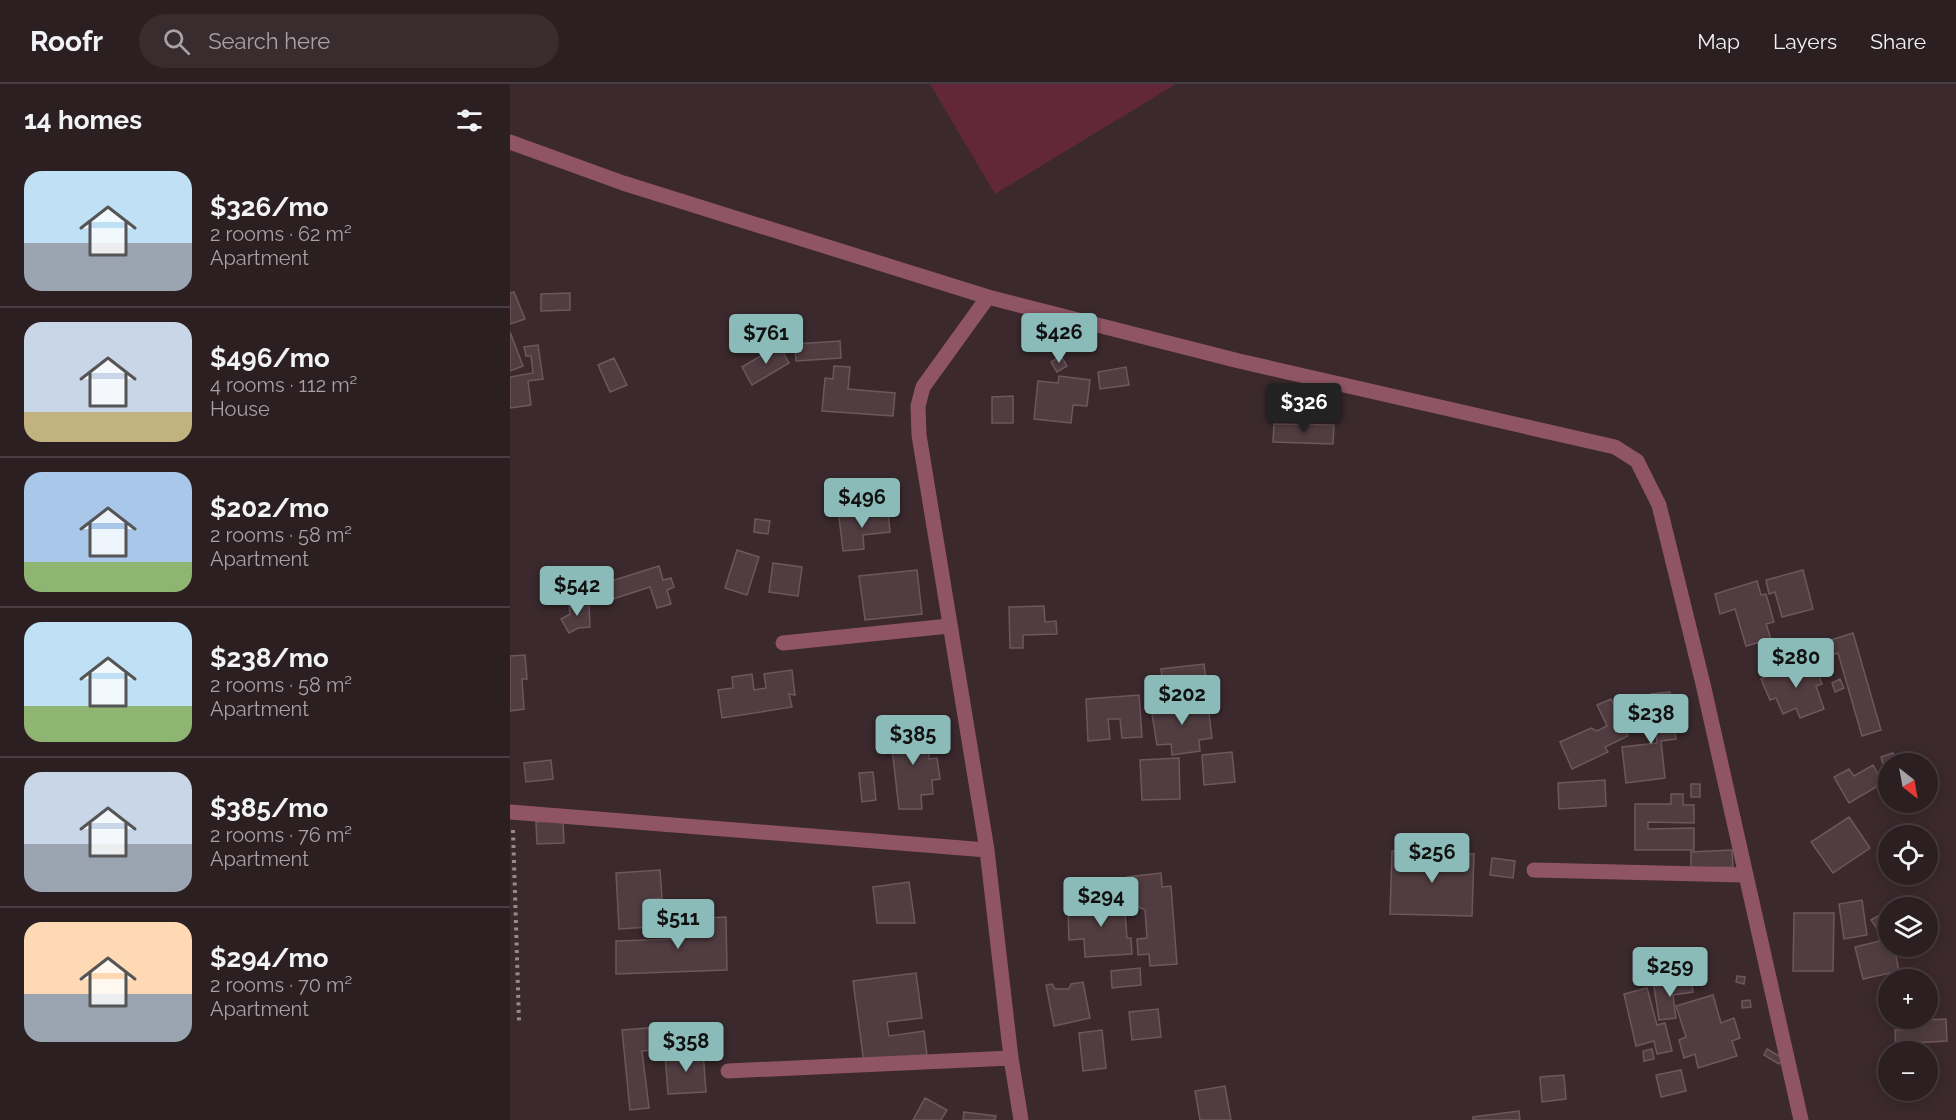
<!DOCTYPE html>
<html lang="en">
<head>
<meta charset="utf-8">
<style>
	body { margin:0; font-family:Raleway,sans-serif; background:#382c2f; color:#f1f3f6; height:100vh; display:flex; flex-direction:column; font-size:22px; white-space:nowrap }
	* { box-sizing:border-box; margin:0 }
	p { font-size:20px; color:#a6a2a5 }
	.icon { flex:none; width:33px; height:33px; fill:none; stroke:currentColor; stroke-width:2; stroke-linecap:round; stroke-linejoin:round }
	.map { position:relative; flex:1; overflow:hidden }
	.panel { display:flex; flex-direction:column; background:#2c1f22; width:510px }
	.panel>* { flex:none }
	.needle { width:39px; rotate:149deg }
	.controls { position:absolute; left:1368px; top:669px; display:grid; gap:12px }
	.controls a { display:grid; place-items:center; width:60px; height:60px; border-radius:50%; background:#2c1f22; box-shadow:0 3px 15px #0003,0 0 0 2px #483d40; font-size:30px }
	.price { position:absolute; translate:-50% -51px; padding:0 14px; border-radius:6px; background:#8bbbb9; color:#111; font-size:20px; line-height:39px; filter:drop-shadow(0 2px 3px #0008) }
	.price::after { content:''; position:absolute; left:50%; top:36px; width:18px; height:14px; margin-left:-9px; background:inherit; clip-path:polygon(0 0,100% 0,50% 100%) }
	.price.selected { background:#222; color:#fff }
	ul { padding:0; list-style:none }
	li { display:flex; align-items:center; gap:18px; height:150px; padding:0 24px }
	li+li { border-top:2px solid #483d40 }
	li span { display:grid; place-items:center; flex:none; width:168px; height:120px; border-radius:18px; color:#555 }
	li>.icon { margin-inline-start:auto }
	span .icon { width:72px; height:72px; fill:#fffc; stroke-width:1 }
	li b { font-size:26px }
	h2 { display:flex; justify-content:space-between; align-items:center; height:72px; padding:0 24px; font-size:26px }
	header { display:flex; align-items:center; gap:36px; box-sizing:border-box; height:84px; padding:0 30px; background:#2c1f22; border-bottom:2px solid #483d40 }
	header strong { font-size:28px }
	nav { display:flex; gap:33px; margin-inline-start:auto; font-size:21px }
	.search { width:420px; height:54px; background:#382c2f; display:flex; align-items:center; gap:15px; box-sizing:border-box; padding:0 21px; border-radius:33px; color:#a6a2a5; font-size:22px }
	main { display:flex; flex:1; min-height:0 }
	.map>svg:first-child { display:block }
</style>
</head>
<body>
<header>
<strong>Roofr</strong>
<div class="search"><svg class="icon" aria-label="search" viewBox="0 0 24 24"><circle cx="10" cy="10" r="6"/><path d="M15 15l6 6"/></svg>Search here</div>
<nav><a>Map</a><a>Layers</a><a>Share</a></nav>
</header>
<main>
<section class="panel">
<h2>14 homes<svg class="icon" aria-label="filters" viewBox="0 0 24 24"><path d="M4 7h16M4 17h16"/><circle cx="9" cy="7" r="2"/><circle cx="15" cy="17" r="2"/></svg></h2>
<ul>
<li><span style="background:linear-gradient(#bfe0f5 60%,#9aa5b1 0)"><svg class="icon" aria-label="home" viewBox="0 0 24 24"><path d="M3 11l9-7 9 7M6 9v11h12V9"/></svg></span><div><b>$326/mo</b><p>2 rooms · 62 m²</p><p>Apartment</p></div></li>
<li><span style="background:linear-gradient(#c9d6e8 75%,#c2b280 0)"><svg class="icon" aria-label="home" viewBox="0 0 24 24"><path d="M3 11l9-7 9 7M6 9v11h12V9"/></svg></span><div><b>$496/mo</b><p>4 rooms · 112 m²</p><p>House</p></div></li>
<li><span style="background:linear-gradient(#a9c7e8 75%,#8fb573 0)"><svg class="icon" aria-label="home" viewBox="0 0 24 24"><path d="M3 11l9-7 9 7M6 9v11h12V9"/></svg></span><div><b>$202/mo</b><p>2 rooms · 58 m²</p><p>Apartment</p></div></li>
<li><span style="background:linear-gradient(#bfe0f5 70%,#8fb573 0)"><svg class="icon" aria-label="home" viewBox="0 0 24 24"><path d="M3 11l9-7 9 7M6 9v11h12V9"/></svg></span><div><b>$238/mo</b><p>2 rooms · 58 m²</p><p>Apartment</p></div></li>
<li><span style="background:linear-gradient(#c9d6e8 60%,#9aa5b1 0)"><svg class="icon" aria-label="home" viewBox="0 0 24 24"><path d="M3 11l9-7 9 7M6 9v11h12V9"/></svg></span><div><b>$385/mo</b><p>2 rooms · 76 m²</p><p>Apartment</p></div></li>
<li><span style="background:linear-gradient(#ffd9b3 60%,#9aa5b1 0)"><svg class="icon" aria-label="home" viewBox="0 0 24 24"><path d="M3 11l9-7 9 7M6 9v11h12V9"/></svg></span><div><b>$294/mo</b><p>2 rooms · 70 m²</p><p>Apartment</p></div></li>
</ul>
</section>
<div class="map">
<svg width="1446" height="1036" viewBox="0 0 1446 1036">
	<rect width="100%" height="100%" fill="#3b292d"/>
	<path fill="#622839" d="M420,0H666L485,110Z"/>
	<path fill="#513d41" stroke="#6d575c" stroke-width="1.5" d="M4,208L15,235L0,240V209Z
		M60,209V226L31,227V210Z
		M0,248L13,282L0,287Z
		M330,257L331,274L286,277L285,260Z
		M28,261L33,295L18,297L21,321L0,324V293L23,289L21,272H16L14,263Z
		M269,261L279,279L242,301L232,283Z
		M551,272L557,282L547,288L541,278Z
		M104,274L117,301L100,308L88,281Z
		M324,282L340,283L338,305L385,309L383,332L312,327L315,294L323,295Z
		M616,283L619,301L590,305L588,288Z
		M549,292L580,296L577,322L563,321L561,339L524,335L528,297L548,299Z
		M503,312V339H482V313Z
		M764,340L824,341L823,360L763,358Z
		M378,428L380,448L353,451L354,465L333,467L329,433Z
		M245,435L260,437L258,450L244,448Z
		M227,466L249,473L237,511L215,504Z
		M263,479L292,483L288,512L259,508Z
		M149,482L153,496L161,494L164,503L157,506L161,520L147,524L140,503L103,515L98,498Z
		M407,486L412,530L355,536L349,492Z
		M1293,486L1303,525L1272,533L1265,508L1259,510L1256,496Z
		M1247,497L1251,511L1256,510L1264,538L1256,540L1261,555L1236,562L1225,525L1210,530L1205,510Z
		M79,519L80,543L68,544L59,549L51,535L60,530L59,521Z
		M534,522L535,538L546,537L547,550L513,551V564H500L499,523Z
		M1343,549L1371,646L1352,652L1328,569L1318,572L1322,585L1309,588L1302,562Z
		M15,571L17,595H12L14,625L0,627V572Z
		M1302,574L1312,600L1306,602L1314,625L1290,634L1286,624L1273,630L1266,614L1260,616L1251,595Z
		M694,580L697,606L654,610L651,585Z
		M282,586L285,611L279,610L282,623L212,634L208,606L223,604L222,593L242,590L244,606L256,604L254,590Z
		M1330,595L1334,604L1325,608L1322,599Z
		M1160,608L1166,655L1151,657L1155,694L1116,699L1112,663L1147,659L1141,610Z
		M629,611L632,653L612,654L610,635H598L600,655L578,657L576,615Z
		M681,613L682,623L698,621L702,654L689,656L690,667L662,671L661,660L647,661L642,630L651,629L655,617Z
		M1101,615L1118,652L1095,663L1098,668L1062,685L1050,658L1081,644L1087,647L1097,642L1087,621Z
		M417,642L419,675L427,674L430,695L422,696L423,710L411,711L412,725H389L380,647Z
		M722,668L725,698L694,701L692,671Z
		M1383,669L1386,676L1373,680L1371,673Z
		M669,674L670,715L632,716L630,676Z
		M41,676L43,695L16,698L14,679Z
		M1363,681L1373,699L1339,719L1324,693L1339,685L1344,692Z
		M363,688L366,716L352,718L349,689Z
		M1095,696L1096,722L1049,725L1048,699Z
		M1181,700H1190V713H1181Z
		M1161,710H1173V721H1184V739L1138,738V745L1184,744V766H1125V720H1161Z
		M1339,733L1360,764L1323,789L1301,758Z
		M53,736L54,759L27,760L26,738Z
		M1222,766L1223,783L1181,784V768Z
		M882,767L964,770L962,832L880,830Z
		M982,774L1005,777L1003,794L980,791Z
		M150,786L152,814L139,815L140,843L109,845L106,789Z
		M651,789L652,803L661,802L667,880L640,882L639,870L628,871L627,855L637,854L635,826L627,822L625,810L618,806L617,793Z
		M399,798L405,839H367L363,803Z
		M614,814L617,854H621L622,870L575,873L574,855L559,856L558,829L573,828V817Z
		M1352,816L1357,851L1334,855L1329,820Z
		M1284,829H1324L1323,887H1283Z
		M1373,829L1378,839L1368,846L1361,836Z
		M216,833L217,886L106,890V857L170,855V835Z
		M1378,855V862H1384L1389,887L1353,895L1345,863Z
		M630,884L631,901L602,904L601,887Z
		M406,889L412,934L377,938L379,952L414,947L418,979L355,987L343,897Z
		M1227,892L1235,893L1234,900L1226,898Z
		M1181,897L1183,908L1163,911L1166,934L1149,936L1144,902Z
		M573,898L580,934L544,942L536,901L542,900L545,905H559L561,900Z
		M1137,904L1147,941L1155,939L1162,967L1147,970L1144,957L1126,962L1114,910Z
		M1203,911L1211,939L1224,934L1230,954L1222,957L1227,972L1188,984L1185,970L1174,974L1169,956L1176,953L1166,922Z
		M1240,916L1241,923L1232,924V917Z
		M648,925L651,953L622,956L619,928Z
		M1436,935L1437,957L1403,959L1404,967H1386L1385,946H1392L1391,937Z
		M174,941L175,964L132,967L139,1024L120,1026L112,946Z
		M592,946L596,984L573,987L569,949Z
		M1142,965L1144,975L1134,977L1133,967Z
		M1257,965L1273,974L1269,980L1254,971Z
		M193,967L196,1008L158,1010L155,970Z
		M1171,986L1176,1007L1151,1013L1146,991Z
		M1054,991L1056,1015L1032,1018L1030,993Z
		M715,1002L721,1036H690L685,1007Z
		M415,1014L437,1026L431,1036H403Z
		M1009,1027L1010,1036H963V1033Z
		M454,1028L486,1032L485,1036H453Z"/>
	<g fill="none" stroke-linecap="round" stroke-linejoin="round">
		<path stroke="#9a8a8d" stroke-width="4" stroke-dasharray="3 4.5" stroke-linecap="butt" d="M3,746L9,937"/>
		<path stroke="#905564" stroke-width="15" d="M0,58L113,99L478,213L729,277L1105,363L1127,377L1149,421L1193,600L1291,1036
			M478,213L413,303L408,322L409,351L477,766L501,974L511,1036
			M273,559L439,542
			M0,728L477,766
			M1024,786L1234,791
			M218,987L501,974"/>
	</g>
</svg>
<div class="controls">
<a><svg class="needle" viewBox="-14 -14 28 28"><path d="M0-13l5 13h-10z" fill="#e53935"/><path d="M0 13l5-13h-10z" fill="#a6a2a5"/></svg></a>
<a><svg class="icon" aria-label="locate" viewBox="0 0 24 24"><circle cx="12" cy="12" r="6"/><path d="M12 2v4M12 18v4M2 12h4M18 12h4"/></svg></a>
<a><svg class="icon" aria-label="layers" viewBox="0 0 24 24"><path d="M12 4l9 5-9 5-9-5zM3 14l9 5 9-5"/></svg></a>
<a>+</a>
<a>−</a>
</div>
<b class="price" style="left:549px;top:280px">$426</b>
<b class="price" style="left:256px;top:281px">$761</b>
<b class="price selected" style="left:794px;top:350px">$326</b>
<b class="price" style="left:352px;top:445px">$496</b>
<b class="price" style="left:67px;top:533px">$542</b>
<b class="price" style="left:1286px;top:605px">$280</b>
<b class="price" style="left:672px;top:642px">$202</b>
<b class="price" style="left:1141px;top:661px">$238</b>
<b class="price" style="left:403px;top:682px">$385</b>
<b class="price" style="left:922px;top:800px">$256</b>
<b class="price" style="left:591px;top:844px">$294</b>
<b class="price" style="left:168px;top:866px">$511</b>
<b class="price" style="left:1160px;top:914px">$259</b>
<b class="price" style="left:176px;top:989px">$358</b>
</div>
</main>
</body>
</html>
